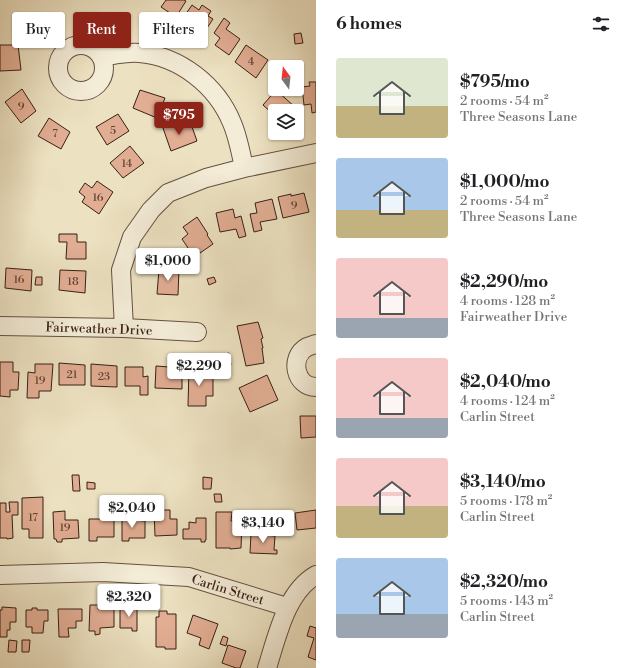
<!DOCTYPE html>
<html lang="en">
<head>
<meta charset="utf-8">
<style>
	body { margin:0; font-family:"Libre Bodoni",serif; background:#f6f6f6; color:#202124; height:100vh; display:flex; flex-direction:column; font-size:15px; white-space:nowrap }
	* { box-sizing:border-box; margin:0 }
	p { font-size:13px; color:#757577 }
	.icon { flex:none; width:22px; height:22px; fill:none; stroke:currentColor; stroke-width:2; stroke-linecap:round; stroke-linejoin:round }
	.map { position:relative; flex:1; overflow:hidden }
	.drawer { display:flex; flex-direction:column; background:#fff; width:316px }
	.drawer>* { flex:none }
	.banner { position:absolute; left:12px; top:12px; width:244px; height:36px; display:flex; gap:8px }
	.needle { width:26px; rotate:345deg }
	.tools { position:absolute; left:268px; top:60px; display:grid; gap:8px }
	.tools a { display:grid; place-items:center; width:36px; height:36px; border-radius:4px; background:#fff; box-shadow:0 1px 3px #0004; font-size:20px }
	.price { position:absolute; translate:-50% -34px; padding:0 9px; border-radius:4px; background:#fff; color:#222; font-size:13px; line-height:26px; filter:drop-shadow(0 1px 2px #0008) }
	.price::after { content:''; position:absolute; left:50%; top:24px; width:12px; height:9px; margin-left:-6px; background:inherit; clip-path:polygon(0 0,100% 0,50% 100%) }
	.price.selected { background:#8f2418; color:#fff }
	ul { padding:0; list-style:none }
	li { display:flex; align-items:center; gap:12px; height:100px; padding:0 20px }
	li span { display:grid; place-items:center; flex:none; width:112px; height:80px; border-radius:4px; color:#555 }
	li>.icon { margin-inline-start:auto }
	span .icon { width:48px; height:48px; fill:#fffc; stroke-width:1 }
	li b { font-size:17px }
	h2 { display:flex; justify-content:space-between; align-items:center; height:48px; padding:0 20px; font-size:17px }
	.pill { padding:0 14px; border-radius:4px; background:#fff; box-shadow:0 1px 3px #0004; font-size:14px; line-height:36px }
	.pill.selected { background:#8f2418; color:#fff }
	main { display:flex; flex:1; min-height:0 }
	.map>svg:first-child { display:block }
</style>
</head>
<body>
<main>
<div class="map">
<svg width="316" height="668" viewBox="0 0 316 668">
	<rect width="100%" height="100%" fill="#ece1c1"/>
	<filter id="stains"><feTurbulence type="fractalNoise" baseFrequency=".005" numOctaves="4"/><feColorMatrix values="0 0 0 0 .2 0 0 0 0 .09 0 0 0 0 .02 0 0 0 .5 -.17"/></filter>
	<radialGradient id="worn" r=".72"><stop offset=".6" stop-color="#630" stop-opacity="0"/><stop offset="1" stop-color="#630" stop-opacity=".3"/></radialGradient>
	<path fill="#e1ad93" stroke="#391f15" d="M166,0H184L186,1L176,17L161,7Z
		M192,5L199,10L202,5L211,11L208,16L213,19L201,37L181,21Z
		M224,18L230,23L226,29L240,39L229,55L215,45L220,38L214,33Z
		M301,33L303,43L295,44L294,34Z
		M39,36V42L31,43V37Z
		M0,45H18L21,70L0,71Z
		M246,45L268,60L256,78L235,62Z
		M309,82H316V112L312,113L311,104L304,105L302,87L310,86Z
		M22,89L36,111L21,123L5,102Z
		M140,90L165,98L157,118L133,108Z
		M276,90L295,107L292,111H275V117L272,115L273,114L263,105Z
		M118,114L129,131L107,145L96,127Z
		M49,118L70,132L61,149L38,136Z
		M181,121L183,127L191,124L197,141L171,151L163,128Z
		M130,146L144,163L123,178L110,163Z
		M97,181L113,192L99,214L82,202L85,197L79,192L85,183L92,188Z
		M304,193L309,212L283,218L278,197L291,194V196Z
		M272,199L277,219L260,222L262,230L254,232L250,214L257,213L255,203Z
		M233,209L235,218L241,216L246,236L239,238L236,229L220,232L216,213Z
		M197,217L208,234L207,235L213,244L200,253V252L197,253L196,251L192,254L182,239L188,234L183,227Z
		M59,234H77V242H86V259H66L67,242H59Z
		M6,268L32,270L31,291L5,288Z
		M159,269H179L178,295L157,294Z
		M60,270L86,271L85,293L59,290Z
		M36,277H42V285H35Z
		M214,277L216,282L209,285L207,279Z
		M258,322L263,338L261,339L263,348H262L264,363L246,366L237,326Z
		M229,353L231,365L226,366L224,354Z
		M0,362H13V372H19L18,390H10V397L0,396Z
		M59,363L85,365V385H59Z
		M35,364H53L51,391H39V398H27L28,372L35,373Z
		M91,364L117,366V387L91,386Z
		M156,366L182,368V389L155,388Z
		M125,367H143V377L148,376V395H140V386H125Z
		M189,368L208,369L207,378H213V396H206V406H188Z
		M267,375L278,400L250,412L239,388Z
		M300,416H316V437L301,438Z
		M72,475H79L80,491H73Z
		M203,477L212,478L211,489H203Z
		M87,482L95,483V489H87Z
		M214,494H221L222,502H215Z
		M43,497V538H29V529H22V498Z
		M9,502H18V515H12L13,538L7,539V538H0V503H6V512H10Z
		M154,510H170V519H177V535L155,536Z
		M316,510V528L297,530L295,513Z
		M65,511V520H78L79,538L62,539V542H57L56,539H54L53,512Z
		M216,512H232L231,521H242L241,548L230,549V548H216Z
		M122,515L132,516V520L145,521V538H129V541H122Z
		M196,518H206V540H205V542H201V539H183V529H189V522L196,523Z
		M89,519H114V537H97V541H89Z
		M251,534L275,536L274,550H277V554L250,553Z
		M90,605H98V609H114V627L100,628V634L95,635V631H89Z
		M130,606H136V609H137V631H132V628H120V609H130Z
		M2,607L16,608V622H10V630H7V637H0V610H2Z
		M32,608H37V610H48V621H44L43,633H32V627H26V610H32Z
		M58,609H82V621H76V628H68L69,637H59Z
		M159,611H167V614H176V649H165V647H156V617H159Z
		M193,615L218,624L209,649L199,645L201,638L187,633Z
		M310,626L316,628V660L308,657L314,638L307,636Z
		M223,636L228,638L226,646L220,644Z
		M9,640L17,641L16,652H8Z
		M22,640H30L29,652H22Z
		M228,645L246,651L240,668H236L222,663Z"/>
	<g fill="none" stroke-linecap="round" stroke-linejoin="round">
		<defs>
			<path id="minor" d="M58 68a23 23 0 1 1 46 0a23 23 0 1 1-46 0Z
				M102,57C114,55 127,52 139,53C180,56 217,86 232,123C238,137 241,153 244,168
				M0,326L124,328L197,332
				M124,328L121,270L132,237L151,210L168,193L206,178L244,168L316,153
				M316,344C313,345 309,346 307,347C289,357 295,387 316,387
				M0,575L103,572L189,577L287,607
				M267,668C277,637 286,592 316,575"/>
		</defs>
		<use href="#minor" stroke="#665040" stroke-width="20"/>
		<use href="#minor" stroke="#f3ecd7" stroke-width="18"/>
	</g>
	<g text-anchor="middle" stroke-width="3" stroke-linejoin="round" paint-order="stroke">
		<g font-size="11" fill="#634234">
			<text x="251" y="65">4</text>
			<text x="21" y="110">9</text>
			<text x="113" y="134">5</text>
			<text x="55" y="137">7</text>
			<text x="127" y="167">14</text>
			<text x="98" y="201">16</text>
			<text x="294" y="209">9</text>
			<text x="19" y="283">16</text>
			<text x="73" y="285">18</text>
			<text x="72" y="378">21</text>
			<text x="104" y="380">23</text>
			<text x="40" y="384">19</text>
			<text x="33" y="521">17</text>
			<text x="65" y="531">19</text>
		</g>
		<g font-size="13" fill="#391f15" stroke="#f3ecd7">
			<text transform="translate(99 328) rotate(2)" y="5">Fairweather Drive</text>
			<text transform="translate(228 589) rotate(17)" y="5">Carlin Street</text>
		</g>
	</g>
	<rect width="100%" height="100%" filter="url(#stains)"/>
	<rect width="100%" height="100%" fill="url(#worn)"/>
</svg>
<div class="tools">
<a><svg class="needle" viewBox="-14 -14 28 28"><path d="M0-13l5 13h-10z" fill="#e53935"/><path d="M0 13l5-13h-10z" fill="#757577"/></svg></a>
<a><svg class="icon" aria-label="layers" viewBox="0 0 24 24"><path d="M12 4l9 5-9 5-9-5zM3 14l9 5 9-5"/></svg></a>
</div>
<b class="price selected" style="left:179px;top:136px">$795</b>
<b class="price" style="left:168px;top:282px">$1,000</b>
<b class="price" style="left:199px;top:387px">$2,290</b>
<b class="price" style="left:132px;top:529px">$2,040</b>
<b class="price" style="left:263px;top:544px">$3,140</b>
<b class="price" style="left:129px;top:618px">$2,320</b>
<div class="banner">
<a class="pill">Buy</a>
<a class="pill selected">Rent</a>
<a class="pill">Filters</a>
</div>
</div>
<section class="drawer">
<h2>6 homes<svg class="icon" aria-label="filters" viewBox="0 0 24 24"><path d="M4 7h16M4 17h16"/><circle cx="9" cy="7" r="2"/><circle cx="15" cy="17" r="2"/></svg></h2>
<ul>
<li><span style="background:linear-gradient(#dfe7d0 60%,#c2b280 0)"><svg class="icon" aria-label="home" viewBox="0 0 24 24"><path d="M3 11l9-7 9 7M6 9v11h12V9"/></svg></span><div><b>$795/mo</b><p>2 rooms · 54 m²</p><p>Three Seasons Lane</p></div></li>
<li><span style="background:linear-gradient(#a9c7e8 65%,#c2b280 0)"><svg class="icon" aria-label="home" viewBox="0 0 24 24"><path d="M3 11l9-7 9 7M6 9v11h12V9"/></svg></span><div><b>$1,000/mo</b><p>2 rooms · 54 m²</p><p>Three Seasons Lane</p></div></li>
<li><span style="background:linear-gradient(#f6c9c9 75%,#9aa5b1 0)"><svg class="icon" aria-label="home" viewBox="0 0 24 24"><path d="M3 11l9-7 9 7M6 9v11h12V9"/></svg></span><div><b>$2,290/mo</b><p>4 rooms · 128 m²</p><p>Fairweather Drive</p></div></li>
<li><span style="background:linear-gradient(#f6c9c9 75%,#9aa5b1 0)"><svg class="icon" aria-label="home" viewBox="0 0 24 24"><path d="M3 11l9-7 9 7M6 9v11h12V9"/></svg></span><div><b>$2,040/mo</b><p>4 rooms · 124 m²</p><p>Carlin Street</p></div></li>
<li><span style="background:linear-gradient(#f6c9c9 60%,#c2b280 0)"><svg class="icon" aria-label="home" viewBox="0 0 24 24"><path d="M3 11l9-7 9 7M6 9v11h12V9"/></svg></span><div><b>$3,140/mo</b><p>5 rooms · 178 m²</p><p>Carlin Street</p></div></li>
<li><span style="background:linear-gradient(#a9c7e8 70%,#9aa5b1 0)"><svg class="icon" aria-label="home" viewBox="0 0 24 24"><path d="M3 11l9-7 9 7M6 9v11h12V9"/></svg></span><div><b>$2,320/mo</b><p>5 rooms · 143 m²</p><p>Carlin Street</p></div></li>
</ul>
</section>
</main>
</body>
</html>
